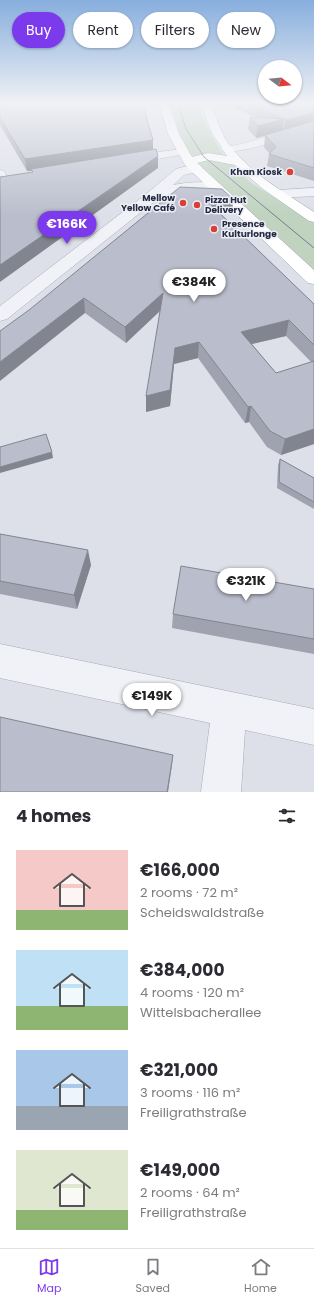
<!DOCTYPE html>
<html lang="en">
<head>
<meta charset="utf-8">
<style>
	body { margin:0; font-family:Poppins,sans-serif; background:#f7f7f7; color:#2b2b33; height:100vh; display:flex; flex-direction:column; font-size:15px; white-space:nowrap }
	* { box-sizing:border-box; margin:0 }
	p { font-size:13px; color:#7c7c81 }
	.icon { flex:none; width:22px; height:22px; fill:none; stroke:currentColor; stroke-width:2; stroke-linecap:round; stroke-linejoin:round }
	.map { position:relative; height:792px; overflow:hidden }
	.details { display:flex; flex-direction:column; background:#fff; flex:1 }
	.details>* { flex:none }
	.top-card { position:absolute; left:12px; top:12px; width:290px; height:36px; display:flex; gap:8px }
	.needle { width:26px; rotate:106deg }
	.buttons { position:absolute; left:258px; top:60px; display:grid; gap:8px }
	.buttons a { display:grid; place-items:center; width:44px; height:44px; border-radius:50%; background:#fff; box-shadow:0 1px 3px #0004; font-size:20px }
	.price { position:absolute; translate:-50% -34px; padding:0 9px; border-radius:14px; background:#fff; color:#222; font-size:13px; line-height:26px; filter:drop-shadow(0 1px 2px #0008) }
	.price::after { content:''; position:absolute; left:50%; top:24px; width:12px; height:9px; margin-left:-6px; background:inherit; clip-path:polygon(0 0,100% 0,50% 100%) }
	.price.selected { background:#7c3aed; color:#fff }
	ul { padding:0; list-style:none }
	li { display:flex; align-items:center; gap:12px; height:100px; padding:0 16px }
	li span { display:grid; place-items:center; flex:none; width:112px; height:80px; border-radius:0px; color:#555 }
	li>.icon { margin-inline-start:auto }
	span .icon { width:48px; height:48px; fill:#fffc; stroke-width:1 }
	li b { font-size:17px }
	h2 { display:flex; justify-content:space-between; align-items:center; height:48px; padding:0 16px; font-size:17px }
	.tag { padding:0 14px; border-radius:18px; background:#fff; box-shadow:0 1px 3px #0004; font-size:14px; line-height:36px }
	.tag.selected { background:#7c3aed; color:#fff }
	.tab-bar { display:flex; justify-content:space-around; align-items:center; height:56px; border-top:1px solid #e1e1e2; background:#fff; font-size:11px; color:#7c7c81 }
	.tab-bar a { display:grid; justify-items:center; gap:2px }
	.tab-bar .selected { color:#7c3aed }
	.map>svg:first-child { display:block }
</style>
</head>
<body>
<div class="map">
<svg width="314" height="792" viewBox="0 0 314 792">
	<rect width="100%" height="100%" fill="#dee0e9"/>
	<path fill="#bfd3be" d="M170,104H198C204,123 214,140 225,157L212,153L191,157L184,147Z
		M206,160L232,163L250,182L314,223V270L199,165V163Z"/>
	<g fill="none" stroke-linecap="round" stroke-linejoin="round">
		<defs>
			<path id="minor" d="M314,124V130C296,135 239,155 223,151L221,149L223,147L237,145Z
				M182,149L186,150L188,152L186,154L128,164L124,163L122,160L124,157L128,156Z
				M196,164L200,165L202,168L200,171L184,175L173,185C187,182 205,181 220,184L221,187L220,190L181,191L160,197L7,319L0,321V306L145,195L176,169Z
				M0,170L4,171L9,180L7,183H0Z
				M314,188V196L279,198L274,197L272,194L274,191L279,190Z
				M0,644L314,709V745L245,730L241,792H201L210,723L0,678Z"/>
			<path id="major" d="M159,104H169L179,134L192,157L208,153L227,156L212,133L201,104H211C216,117 220,131 228,143C249,173 284,192 314,212V222L309,221L263,189L235,165L209,160L197,163L314,270V284L308,283L185,165L168,134Z"/>
		</defs>
		<use href="#minor" stroke="#a7a9b7" stroke-width="1"/>
		<use href="#major" stroke="#9ca1b6" stroke-width="1"/>
		<use href="#minor" fill="#f1f2f7" fill-rule="evenodd"/>
		<use href="#major" fill="#fff" fill-rule="evenodd"/>
		<path stroke="#767b94" stroke-width="1" d="M178,104L186,129L204,157L314,248"/>
	</g>
	<path fill="#a0a3af" fill-rule="evenodd" d="M0,104L146,116L153,140V150L158,156V168L32,172V171H27L0,125Z
		M227,104H314V181L267,166L269,154V153L264,147L265,136L256,138L248,129L250,117L257,118Z
		M233,199L232,212L220,214L314,304V444L281,455L267,447L249,422L245,423L198,358L174,364L170,406L146,412L160,311L126,343L85,313L0,331ZM286,336L311,362L276,373L252,344Z
		M280,459L314,478V509L277,488L278,465Z
		M0,534L91,565L77,609L0,594Z
		M314,589V654L172,628L173,614Z"/>
	<path fill="#82858f" d="M314,113V123L284,131L286,120Z
		M284,119L282,131L256,138L258,126Z
		M153,140V152L31,169L32,171H27L25,159Z
		M158,156V168L0,282V265Z
		M233,199L232,212L208,215V202Z
		M163,293V308L126,343L125,327Z
		M84,298L85,313L0,381V362Z
		M289,320L286,336L239,347L241,332Z
		M199,342L198,358L174,364L170,406L146,412V396L175,348Z
		M251,406L249,422L245,423L248,407Z
		M314,429V444L281,455L285,439Z
		M52,452L53,458L0,473V467Z
		M88,550L91,565L77,609L74,595Z
		M173,755L172,765L168,792H167Z"/>
	<path fill="#babecc" stroke="#82858f" d="M0,104H144L146,116L153,140L25,159L0,118Z
		M250,104H314V113L286,120Z
		M250,117L284,119L258,126Z
		M314,121V168L269,154L276,147L265,135Z
		M156,149L158,156L0,265V177L33,172L31,169Z
		M180,187L222,189L233,199L208,202L314,304V345L289,320L241,332L276,373L314,361V429L285,439L270,431L251,406L248,407L199,342L175,348L170,390L146,396L163,293L125,327L84,298L0,362V331L29,310Z
		M46,434L52,452L0,467V447Z
		M280,459L314,478V502L279,482Z
		M0,534L88,550L74,595L0,581Z
		M181,566L314,589V639L173,614Z
		M0,717L173,755L167,792H0Z"/>
	<linearGradient id="sky" x2="0" y2="1"><stop stop-color="#87aedd"/><stop offset="0.48" stop-color="#f0f1f5"/><stop offset="1" stop-color="#f0f1f5" stop-opacity="0"/></linearGradient>
	<rect width="314" height="215" fill="url(#sky)"/>
	<g fill="#da3e37" stroke="#edeff6" stroke-width="1.5">
		<circle cx="290" cy="172" r="4"/>
		<circle cx="183" cy="203" r="4"/>
		<circle cx="197" cy="205" r="4"/>
		<circle cx="214" cy="229" r="4"/>
	</g>
	<g text-anchor="middle" stroke-width="3" stroke-linejoin="round" paint-order="stroke">
		<g font-size="9" font-weight="bold" fill="#262a41" stroke="#edeff6" text-anchor="end">
			<text x="282" y="175">Khan Kiosk</text>
			<text x="175" y="201">Mellow<tspan x="175" dy="10">Yellow Café</tspan></text>
			<text x="205" y="203" text-anchor="start">Pizza Hut<tspan x="205" dy="10">Delivery</tspan></text>
			<text x="222" y="227" text-anchor="start">Presence<tspan x="222" dy="10">Kulturlonge</tspan></text>
		</g>
	</g>
</svg>
<div class="buttons">
<a><svg class="needle" viewBox="-14 -14 28 28"><path d="M0-13l5 13h-10z" fill="#e53935"/><path d="M0 13l5-13h-10z" fill="#7c7c81"/></svg></a>
</div>
<b class="price selected" style="left:67px;top:245px">€166K</b>
<b class="price" style="left:194px;top:303px">€384K</b>
<b class="price" style="left:246px;top:602px">€321K</b>
<b class="price" style="left:152px;top:717px">€149K</b>
<div class="top-card">
<a class="tag selected">Buy</a>
<a class="tag">Rent</a>
<a class="tag">Filters</a>
<a class="tag">New</a>
</div>
</div>
<section class="details">
<h2>4 homes<svg class="icon" aria-label="filters" viewBox="0 0 24 24"><path d="M4 7h16M4 17h16"/><circle cx="9" cy="7" r="2"/><circle cx="15" cy="17" r="2"/></svg></h2>
<ul>
<li><span style="background:linear-gradient(#f6c9c9 75%,#8fb573 0)"><svg class="icon" aria-label="home" viewBox="0 0 24 24"><path d="M3 11l9-7 9 7M6 9v11h12V9"/></svg></span><div><b>€166,000</b><p>2 rooms · 72 m²</p><p>Scheidswaldstraße</p></div></li>
<li><span style="background:linear-gradient(#bfe0f5 70%,#8fb573 0)"><svg class="icon" aria-label="home" viewBox="0 0 24 24"><path d="M3 11l9-7 9 7M6 9v11h12V9"/></svg></span><div><b>€384,000</b><p>4 rooms · 120 m²</p><p>Wittelsbacherallee</p></div></li>
<li><span style="background:linear-gradient(#a9c7e8 70%,#9aa5b1 0)"><svg class="icon" aria-label="home" viewBox="0 0 24 24"><path d="M3 11l9-7 9 7M6 9v11h12V9"/></svg></span><div><b>€321,000</b><p>3 rooms · 116 m²</p><p>Freiligrathstraße</p></div></li>
<li><span style="background:linear-gradient(#dfe7d0 75%,#8fb573 0)"><svg class="icon" aria-label="home" viewBox="0 0 24 24"><path d="M3 11l9-7 9 7M6 9v11h12V9"/></svg></span><div><b>€149,000</b><p>2 rooms · 64 m²</p><p>Freiligrathstraße</p></div></li>
</ul>
</section>
<nav class="tab-bar">
<a class="selected"><svg class="icon" aria-label="map" viewBox="0 0 24 24"><path d="M3 6l6-2 6 2 6-2v14l-6 2-6-2-6 2zM9 4v14M15 6v14"/></svg>Map</a>
<a><svg class="icon" aria-label="saved" viewBox="0 0 24 24"><path d="M7 4h10v16l-5-4-5 4z"/></svg>Saved</a>
<a><svg class="icon" aria-label="home" viewBox="0 0 24 24"><path d="M3 11l9-7 9 7M6 9v11h12V9"/></svg>Home</a>
</nav>
</body>
</html>
